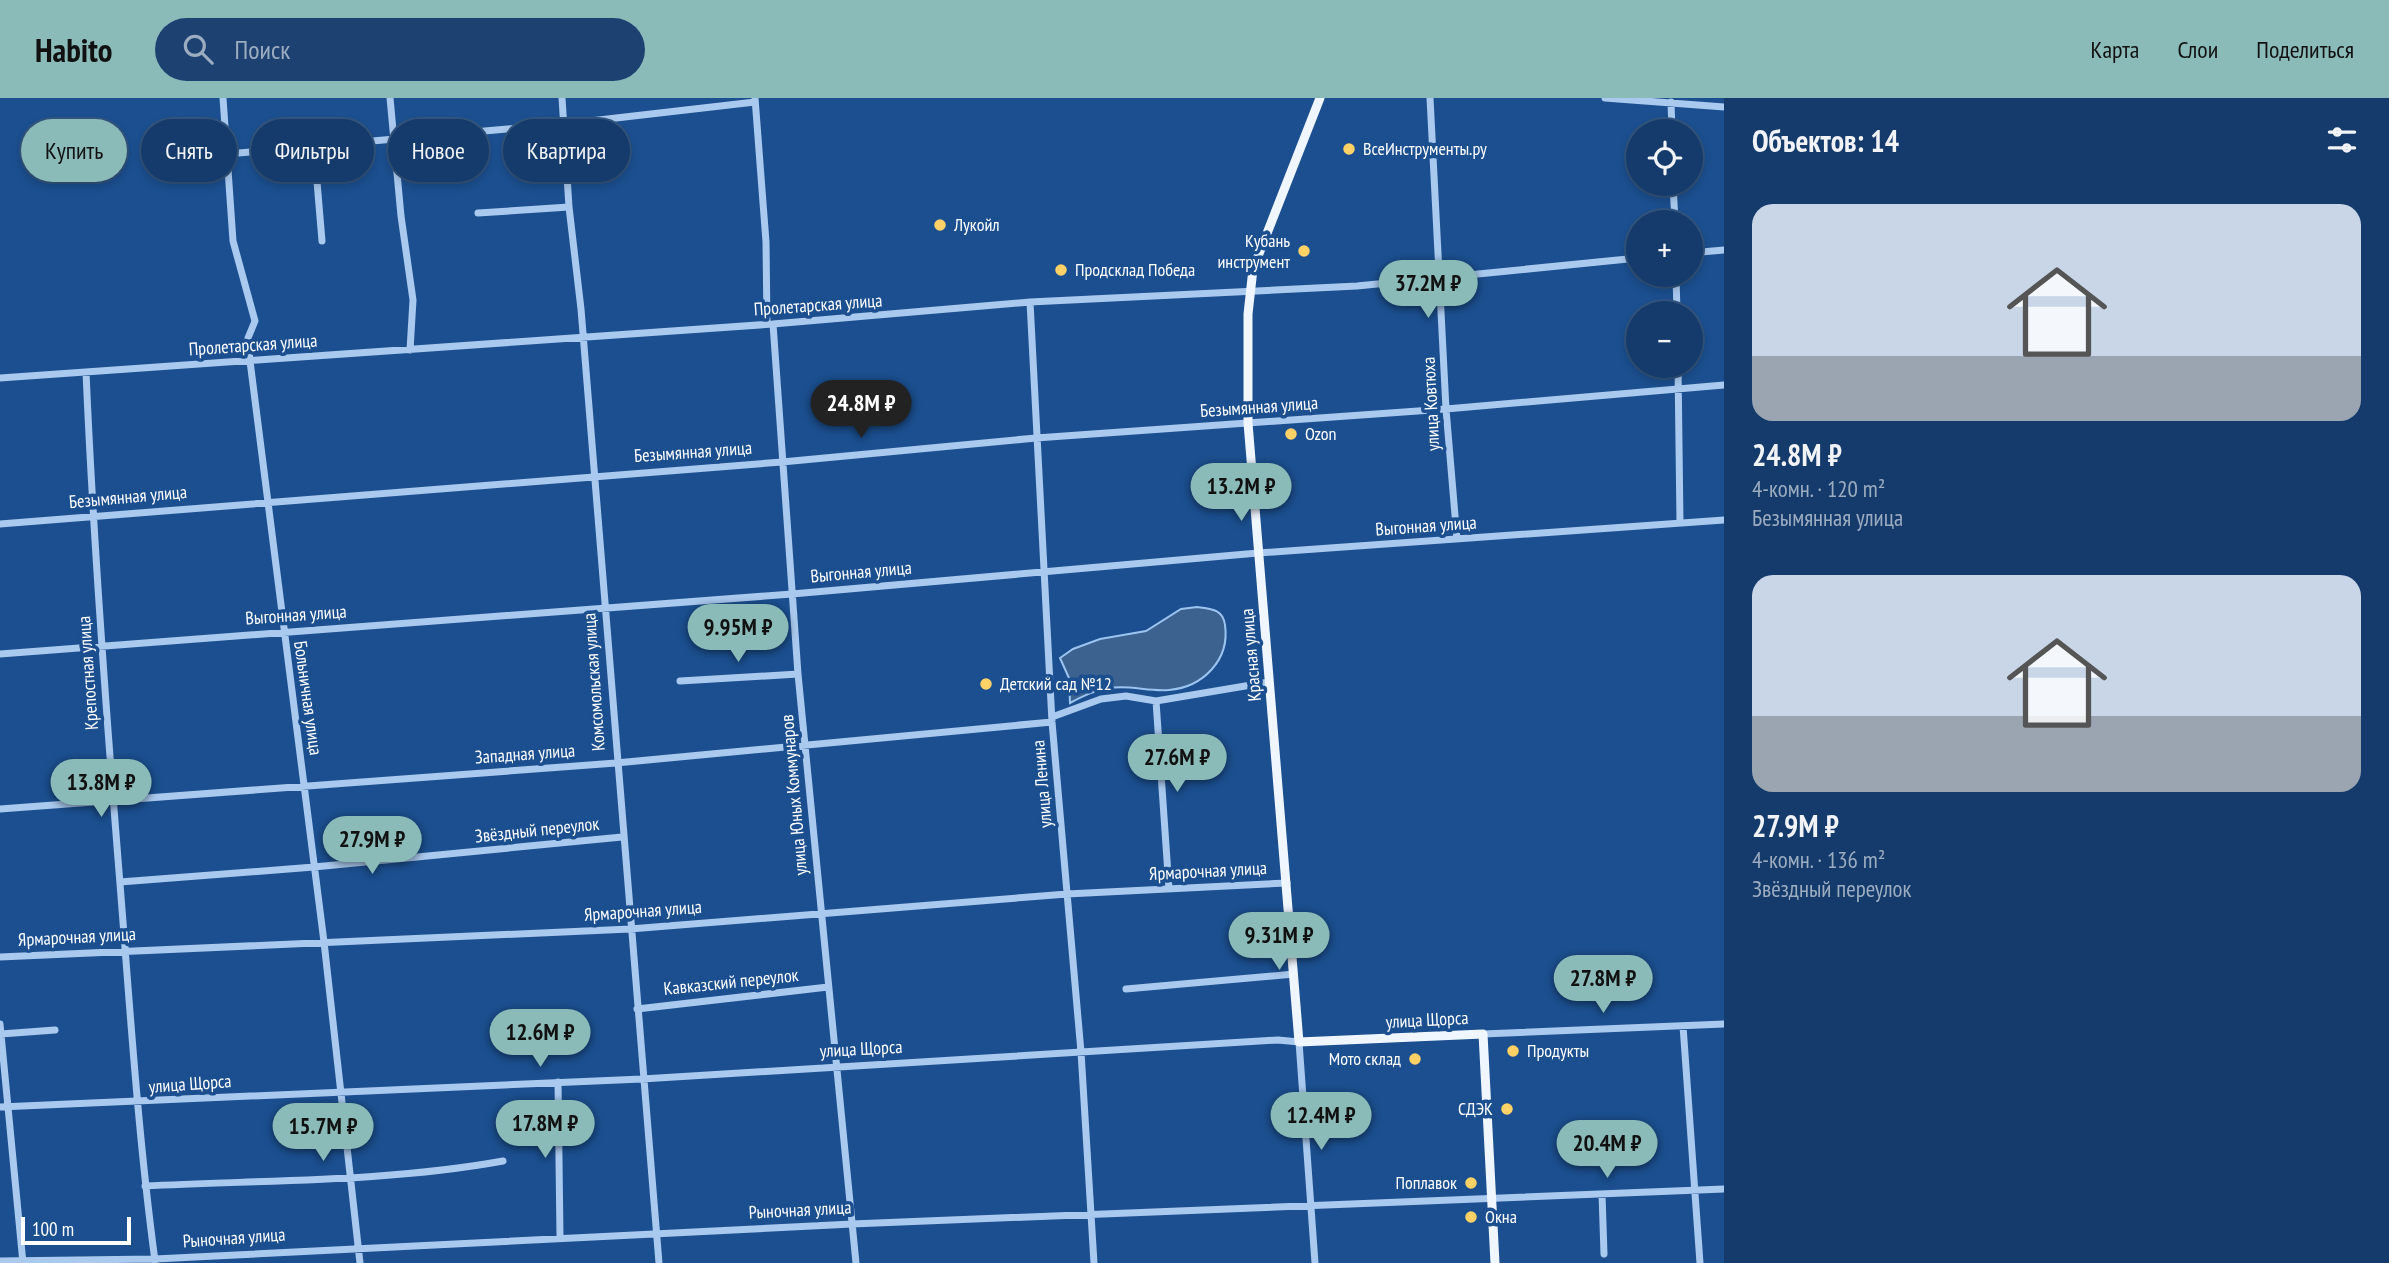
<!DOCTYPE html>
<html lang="ru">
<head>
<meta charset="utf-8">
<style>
	body { margin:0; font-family:"PT Sans Narrow",sans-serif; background:#1d4271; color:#f1f3f6; height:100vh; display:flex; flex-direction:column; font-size:26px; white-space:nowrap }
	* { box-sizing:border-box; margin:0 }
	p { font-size:23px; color:#9dadc1 }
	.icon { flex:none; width:38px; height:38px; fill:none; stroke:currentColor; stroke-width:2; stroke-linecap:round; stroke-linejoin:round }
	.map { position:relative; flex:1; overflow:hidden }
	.details { display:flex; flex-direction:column; background:#143b6b; width:665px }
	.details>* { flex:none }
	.top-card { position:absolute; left:21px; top:21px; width:665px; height:63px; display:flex; gap:14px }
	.fabs { position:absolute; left:1626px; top:21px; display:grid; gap:14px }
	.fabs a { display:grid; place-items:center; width:77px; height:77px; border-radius:50%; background:#143b6b; box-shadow:0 4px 10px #0003,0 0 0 2px #33557e; font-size:35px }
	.scale { position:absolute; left:21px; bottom:18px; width:110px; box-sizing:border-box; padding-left:7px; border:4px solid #fff; border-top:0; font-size:19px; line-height:24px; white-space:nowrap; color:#fff; -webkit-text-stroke:5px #1b4f8f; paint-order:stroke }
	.price { position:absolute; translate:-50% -60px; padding:0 16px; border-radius:24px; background:#8bbbb9; color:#111; font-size:23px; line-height:46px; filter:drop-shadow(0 2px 4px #0008) }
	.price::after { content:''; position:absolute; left:50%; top:42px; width:21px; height:16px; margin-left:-10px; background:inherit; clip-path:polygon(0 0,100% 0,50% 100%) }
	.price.on { background:#222; color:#fff }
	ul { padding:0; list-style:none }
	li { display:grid; align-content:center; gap:14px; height:371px; padding:0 28px }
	li span { display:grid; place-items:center; height:217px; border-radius:21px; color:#555 }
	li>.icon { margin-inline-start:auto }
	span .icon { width:126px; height:126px; fill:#fffc; stroke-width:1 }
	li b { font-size:30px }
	h2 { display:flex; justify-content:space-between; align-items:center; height:84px; padding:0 28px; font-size:30px }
	.chip { padding:0 24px; border-radius:32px; background:#143b6b; box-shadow:0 4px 10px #0003,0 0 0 2px #33557e; font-size:24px; line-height:63px }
	.chip.on { background:#8bbbb9; color:#111 }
	header { display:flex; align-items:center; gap:42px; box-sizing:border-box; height:98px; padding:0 35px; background:#8bbbb9; color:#111 }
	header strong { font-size:33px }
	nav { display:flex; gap:38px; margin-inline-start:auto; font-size:24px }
	.search { width:490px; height:63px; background:#1d4271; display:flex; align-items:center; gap:18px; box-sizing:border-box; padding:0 24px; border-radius:38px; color:#9dadc1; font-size:26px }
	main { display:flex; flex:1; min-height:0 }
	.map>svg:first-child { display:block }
</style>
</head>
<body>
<header>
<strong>Habito</strong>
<div class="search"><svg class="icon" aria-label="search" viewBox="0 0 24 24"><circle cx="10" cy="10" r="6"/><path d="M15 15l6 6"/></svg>Поиск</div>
<nav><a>Карта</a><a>Слои</a><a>Поделиться</a></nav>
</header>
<main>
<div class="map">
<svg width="1724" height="1165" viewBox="0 0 1724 1165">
	<rect width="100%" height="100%" fill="#1b4f8f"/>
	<path fill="#3c6290" stroke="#9cc4f0" stroke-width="2" d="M1197,509C1211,511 1223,511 1225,527C1230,562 1203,589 1169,592C1150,594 1130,587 1110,590C1095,592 1083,598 1070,605L1069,580L1060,560L1073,551L1100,541L1146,533L1181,511Z"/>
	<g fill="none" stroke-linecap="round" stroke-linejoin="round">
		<path stroke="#a9c9ee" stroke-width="7" d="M223,0L233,143L255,223L248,240L250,263L324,844L360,1165
			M390,0L401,118L413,202L410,252
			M562,0L569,109L581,211L659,1165
			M755,0L766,144L767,226
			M1430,0L1446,311L1457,441
			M1605,0L1724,9
			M1671,4L1672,33
			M314,48L322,143
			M227,56L564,26L755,4
			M1673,86L1675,124
			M478,115L569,109
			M1690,155L1724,152
			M1676,177L1677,215
			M1030,204L1052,624L1081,954L1094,1165
			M773,226L798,576L856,1165
			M1678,268L1680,425
			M86,274C93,437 105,599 118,761C129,895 137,1029 155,1163
			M0,280L773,226L1030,204L1357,188L1638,160
			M0,426L782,364L1036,340L1446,311L1724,287
			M0,556L792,496L1258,455L1724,422
			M680,583L798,576
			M1156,603L1169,791
			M1052,619L1101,601L1126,598L1156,603L1269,584
			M0,711L616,665L1052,624
			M120,784L314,769L622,739
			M0,859L630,831L1067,796L1287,785
			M1126,891L1294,876
			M637,911L828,889
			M0,926L23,1165
			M1683,928L1700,1165
			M1,936L55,932
			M1483,936L1724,926
			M558,984L560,1139
			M0,1009L642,981L1278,942L1299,944L1315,1165
			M145,1088C262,1082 388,1084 503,1063
			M1602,1096L1604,1156
			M0,1163L155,1161L852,1126L1724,1091"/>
		<path stroke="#f0f6ff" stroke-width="9" d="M1320,0L1253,171L1248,216V325L1299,944L1483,936L1495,1165"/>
	</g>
	<g fill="#ffd166" stroke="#1b4f8f" stroke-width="2.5">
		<circle cx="1349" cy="51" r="7"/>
		<circle cx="940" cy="127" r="7"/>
		<circle cx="1304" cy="153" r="7"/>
		<circle cx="1061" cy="172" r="7"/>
		<circle cx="1291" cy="336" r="7"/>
		<circle cx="986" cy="586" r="7"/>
		<circle cx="1513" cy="953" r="7"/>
		<circle cx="1415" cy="961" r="7"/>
		<circle cx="1507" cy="1011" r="7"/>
		<circle cx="1471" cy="1085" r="7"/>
		<circle cx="1471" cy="1119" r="7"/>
	</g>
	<g text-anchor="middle" stroke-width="7" stroke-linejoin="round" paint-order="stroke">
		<g font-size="18" fill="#fff" stroke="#1b4f8f" text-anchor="start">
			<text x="1363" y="57">ВсеИнструменты.ру</text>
			<text x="954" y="133">Лукойл</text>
			<text x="1290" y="149" text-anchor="end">Кубань<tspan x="1290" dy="21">инструмент</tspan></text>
			<text x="1075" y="178">Продсклад Победа</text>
			<text x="1305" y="342">Ozon</text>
			<text x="1000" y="592">Детский сад №12</text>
			<text x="1527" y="959">Продукты</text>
			<text x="1401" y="967" text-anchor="end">Мото склад</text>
			<text x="1493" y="1017" text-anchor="end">СДЭК</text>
			<text x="1457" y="1091" text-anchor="end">Поплавок</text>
			<text x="1485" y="1125">Окна</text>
		</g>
		<g font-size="18" fill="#fff" stroke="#1b4f8f">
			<text transform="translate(818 207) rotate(-4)" y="6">Пролетарская улица</text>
			<text transform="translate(253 247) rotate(-4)" y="6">Пролетарская улица</text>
			<text transform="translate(1431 306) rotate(-93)" y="6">улица Ковтюха</text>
			<text transform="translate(1259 309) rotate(-4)" y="6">Безымянная улица</text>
			<text transform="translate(693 354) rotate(-4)" y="6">Безымянная улица</text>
			<text transform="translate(128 399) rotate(-5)" y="6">Безымянная улица</text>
			<text transform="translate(1426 428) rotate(-4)" y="6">Выгонная улица</text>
			<text transform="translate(861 474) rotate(-5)" y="6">Выгонная улица</text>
			<text transform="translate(296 517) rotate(-4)" y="6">Выгонная улица</text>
			<text transform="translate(1251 557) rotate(-95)" y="6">Красная улица</text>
			<text transform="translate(88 575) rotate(-94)" y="6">Крепостная улица</text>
			<text transform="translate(594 584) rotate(-94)" y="6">Комсомольская улица</text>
			<text transform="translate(308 600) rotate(82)" y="6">Больничная улица</text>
			<text transform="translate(525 656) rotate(-4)" y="6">Западная улица</text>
			<text transform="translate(1042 686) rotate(-95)" y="6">улица Ленина</text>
			<text transform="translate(794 697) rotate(-95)" y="6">улица Юных Коммунаров</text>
			<text transform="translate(537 732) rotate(-6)" y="6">Звёздный переулок</text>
			<text transform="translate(1208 773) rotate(-3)" y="6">Ярмарочная улица</text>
			<text transform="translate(643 813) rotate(-4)" y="6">Ярмарочная улица</text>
			<text transform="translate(77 839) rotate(-3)" y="6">Ярмарочная улица</text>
			<text transform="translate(731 884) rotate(-6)" y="6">Кавказский переулок</text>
			<text transform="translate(1427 922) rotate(-3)" y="6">улица Щорса</text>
			<text transform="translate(861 951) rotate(-3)" y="6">улица Щорса</text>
			<text transform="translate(190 986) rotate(-4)" y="6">улица Щорса</text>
			<text transform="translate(800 1112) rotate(-3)" y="6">Рыночная улица</text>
			<text transform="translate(234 1140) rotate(-4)" y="6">Рыночная улица</text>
		</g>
	</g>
</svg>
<div class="fabs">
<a><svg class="icon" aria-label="locate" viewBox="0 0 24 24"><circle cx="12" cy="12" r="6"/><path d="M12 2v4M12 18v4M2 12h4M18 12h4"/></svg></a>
<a>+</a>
<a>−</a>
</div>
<div class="scale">100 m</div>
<b class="price" style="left:1428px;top:222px">37.2M ₽</b>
<b class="price on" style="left:861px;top:342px">24.8M ₽</b>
<b class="price" style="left:1241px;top:425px">13.2M ₽</b>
<b class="price" style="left:738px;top:566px">9.95M ₽</b>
<b class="price" style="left:1177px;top:696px">27.6M ₽</b>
<b class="price" style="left:101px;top:721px">13.8M ₽</b>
<b class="price" style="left:372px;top:778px">27.9M ₽</b>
<b class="price" style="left:1279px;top:874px">9.31M ₽</b>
<b class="price" style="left:1603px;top:917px">27.8M ₽</b>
<b class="price" style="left:540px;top:971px">12.6M ₽</b>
<b class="price" style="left:1321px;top:1054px">12.4M ₽</b>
<b class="price" style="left:545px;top:1062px">17.8M ₽</b>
<b class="price" style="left:323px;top:1065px">15.7M ₽</b>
<b class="price" style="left:1607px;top:1082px">20.4M ₽</b>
<div class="top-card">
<a class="chip on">Купить</a>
<a class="chip">Снять</a>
<a class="chip">Фильтры</a>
<a class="chip">Новое</a>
<a class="chip">Квартира</a>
</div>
</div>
<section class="details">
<h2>Объектов: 14<svg class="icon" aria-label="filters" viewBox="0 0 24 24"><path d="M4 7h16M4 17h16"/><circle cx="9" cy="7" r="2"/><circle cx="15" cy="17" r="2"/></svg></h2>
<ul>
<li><span style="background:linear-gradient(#c9d6e8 70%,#9aa5b1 0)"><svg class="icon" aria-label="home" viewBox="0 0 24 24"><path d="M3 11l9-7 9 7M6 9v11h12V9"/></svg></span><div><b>24.8M ₽</b><p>4-комн. · 120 m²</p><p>Безымянная улица</p></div></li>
<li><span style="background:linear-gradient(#c9d6e8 65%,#9aa5b1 0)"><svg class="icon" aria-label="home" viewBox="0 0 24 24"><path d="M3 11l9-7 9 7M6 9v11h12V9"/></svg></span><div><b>27.9M ₽</b><p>4-комн. · 136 m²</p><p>Звёздный переулок</p></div></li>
</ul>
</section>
</main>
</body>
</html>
